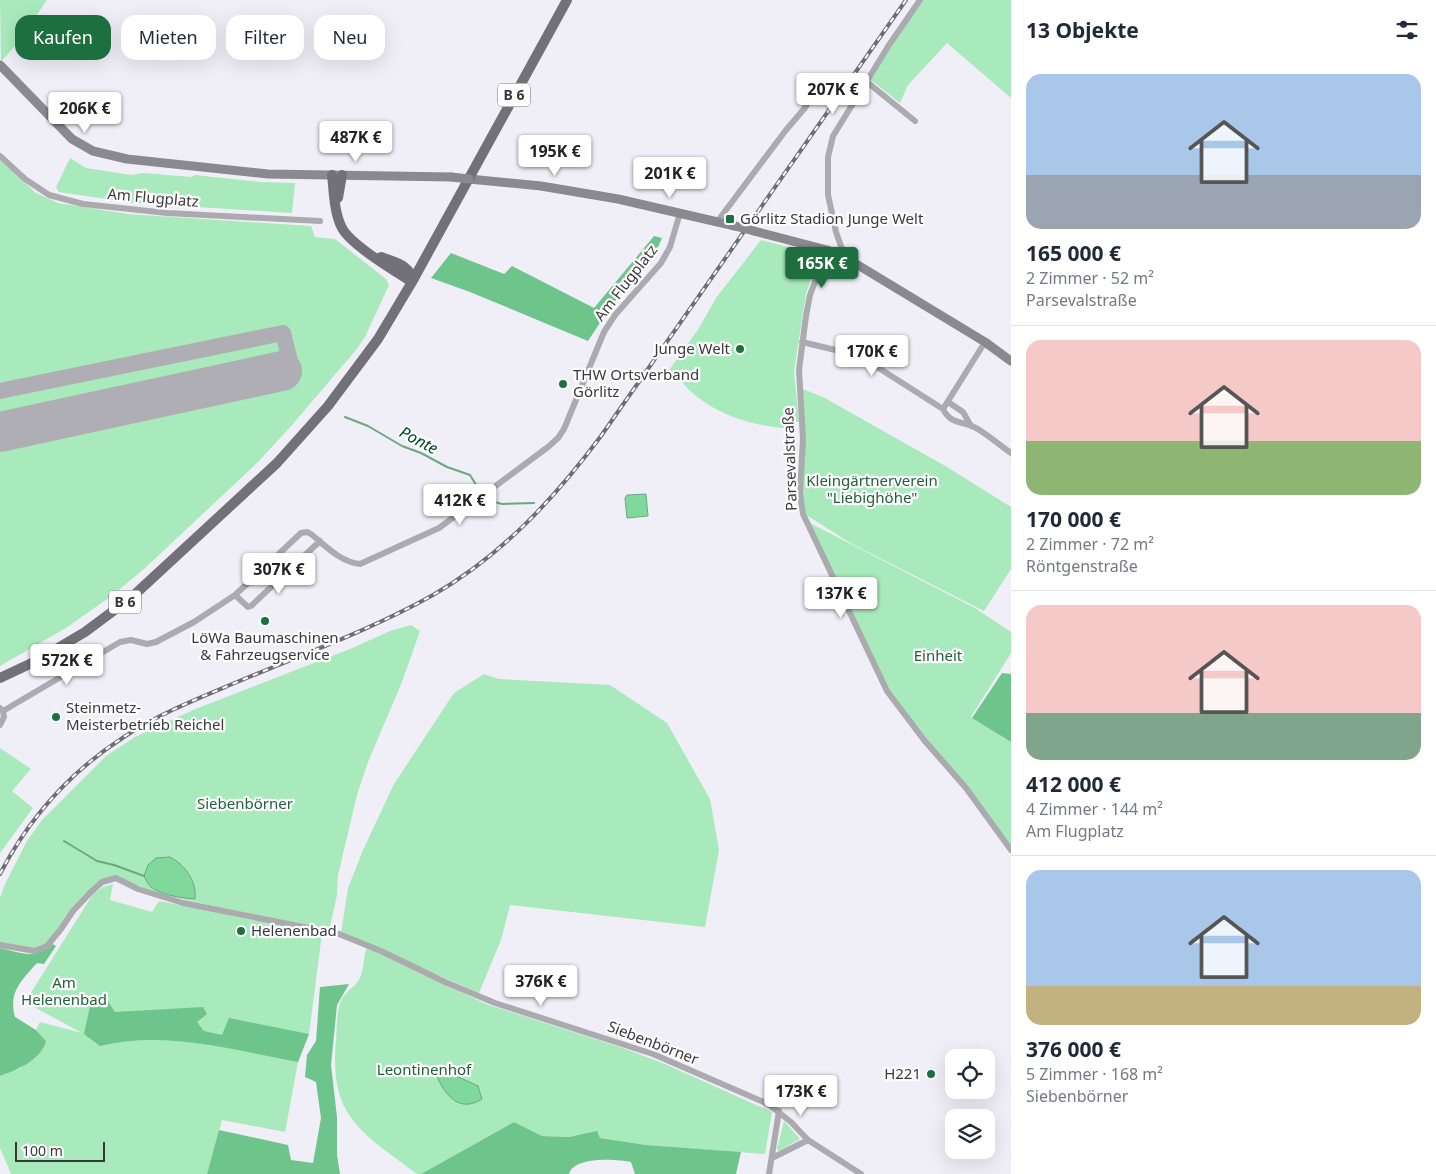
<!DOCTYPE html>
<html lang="de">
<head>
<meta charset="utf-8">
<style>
	body { margin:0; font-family:"Noto Sans",sans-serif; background:#f6f6f7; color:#1f2937; height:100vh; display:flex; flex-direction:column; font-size:19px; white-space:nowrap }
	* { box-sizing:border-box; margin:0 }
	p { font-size:16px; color:#747a83 }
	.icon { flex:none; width:28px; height:28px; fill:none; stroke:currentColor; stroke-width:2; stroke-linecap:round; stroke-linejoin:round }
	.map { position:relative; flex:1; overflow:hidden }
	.panel { display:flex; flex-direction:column; background:#fff; width:425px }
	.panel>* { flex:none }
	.guide { position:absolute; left:15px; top:15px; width:475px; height:45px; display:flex; gap:10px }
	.buttons { position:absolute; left:945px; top:1049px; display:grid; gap:10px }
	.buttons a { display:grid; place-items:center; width:50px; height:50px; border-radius:10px; background:#fff; box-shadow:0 5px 20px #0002; font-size:25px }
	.scale { position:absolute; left:15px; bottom:12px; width:90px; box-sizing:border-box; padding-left:5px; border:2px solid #39393c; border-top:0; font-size:14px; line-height:18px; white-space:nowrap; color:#39393c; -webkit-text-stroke:4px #fdfdfe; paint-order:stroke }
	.price { position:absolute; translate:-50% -42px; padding:0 11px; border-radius:5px; background:#fff; color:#222; font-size:16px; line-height:32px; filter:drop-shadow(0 1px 2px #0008) }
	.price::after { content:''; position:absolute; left:50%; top:30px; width:15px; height:11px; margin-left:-8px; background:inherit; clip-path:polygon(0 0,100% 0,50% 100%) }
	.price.selected { background:#1d6f40; color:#fff }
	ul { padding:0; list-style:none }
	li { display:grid; align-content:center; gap:10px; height:265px; padding:0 15px }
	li+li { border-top:1px solid #e0e1e3 }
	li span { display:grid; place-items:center; height:155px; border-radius:15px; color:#555 }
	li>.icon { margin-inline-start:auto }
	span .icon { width:90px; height:90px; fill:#fffc; stroke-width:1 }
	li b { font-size:21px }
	h2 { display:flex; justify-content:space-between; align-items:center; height:60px; padding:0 15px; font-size:21px }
	.chip { padding:0 18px; border-radius:15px; background:#fff; box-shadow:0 5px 20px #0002; font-size:18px; line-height:45px }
	.chip.selected { background:#1d6f40; color:#fff }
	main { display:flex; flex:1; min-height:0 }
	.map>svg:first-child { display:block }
</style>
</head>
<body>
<main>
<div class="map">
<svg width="1011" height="1174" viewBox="0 0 1011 1174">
	<rect width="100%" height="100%" fill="#f0eef7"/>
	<path fill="#a9eabc" d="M0,0H47L18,42L1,62Z
		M923,0H1011V98L947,43L908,85L900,103L871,80L891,46Z
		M70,158L86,168L131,175L143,173L192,177L195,175L261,182L295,183L292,213L134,203L59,192L56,187Z
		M0,160L36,193L58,203L128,214L311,226L315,237L335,239L386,279L389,285L365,337L356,350L292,425L257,463L144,569L110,597L66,628L0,666Z
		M761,240L819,255L806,294L794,371L799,422H791V429C756,426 723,418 695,395C689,390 683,385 680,377L667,373L699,328L716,298Z
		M800,388L823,397L947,467L1011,507V569L984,611L852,544L806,515L803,500Z
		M808,522L975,608L1011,632V653L971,717L1011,742V847L892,697Z
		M411,625L420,631L402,682L368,762L357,795L338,875L337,895L330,927L324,928L217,907L160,894L116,877L99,882L47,946L35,951L0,943V898L5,884L27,841L42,820L106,756L135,737L193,710L350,649L390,631Z
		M484,674L499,679L610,685L667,723L710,799L719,850L705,927L510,905L501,940L479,993L341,933L348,888L363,850L394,784L454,693Z
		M0,748L31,769L12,791L33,808L0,853Z
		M113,884L110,900L152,912L159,901L322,933L309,1034L298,1062L285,1132L222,1120L207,1174H11L0,1148V1076L21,1068L46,1041L36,1030L40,1022L82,1033L25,1002L93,894L103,887Z
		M367,947L486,1004L623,1048L665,1064L772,1112L765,1154L646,1145L600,1138L597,1132L569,1137L542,1136L514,1122L421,1174H417C362,1132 329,1118 336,1041C337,1029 336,1015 340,1003C343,993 353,989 359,980C364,971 363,957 367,947Z
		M784,1121L800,1139L779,1151L777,1149Z"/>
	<path fill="#6ec58b" d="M654,236L662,238L655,254L611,306L588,341L470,292L431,278L451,253L504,274L512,266L594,308Z
		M1002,673L1011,674V742L972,718Z
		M53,944L56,946L44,964L37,963C22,980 8,992 15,1017L36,1030L46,1041C41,1060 17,1070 0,1076V948C23,953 33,960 53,944Z
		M349,984L337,1005L331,1065L337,1117V1155L340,1174H207L219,1130L288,1145L291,1160L313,1163L321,1118L316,1082L305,1077L307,1055L316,1041L320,987Z
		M92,997H105L115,1012L203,1007L207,1014L197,1022L204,1031L222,1035L229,1018L309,1034L298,1062C233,1050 165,1030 100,1046L84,1034Z
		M514,1122L542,1136L569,1137L597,1131L600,1138L646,1145L741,1152L736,1174H635L631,1162C617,1159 574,1156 569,1174H421Z"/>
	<path fill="#81d89d" stroke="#6ba880" d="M646,494L648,516L627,518L625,498L627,495Z
		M170,857C185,865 197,881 195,899C182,898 161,895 151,887C148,884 146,880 144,876L148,865L156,858Z
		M439,1068L478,1086L482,1099C459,1114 444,1094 436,1074Z"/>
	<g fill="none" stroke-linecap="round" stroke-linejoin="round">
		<path stroke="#6ba880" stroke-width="2" d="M345,417L368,426L402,446L421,453L447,467L470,475L478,488
			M484,499L502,504L534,503
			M64,841L97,861L114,865L144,876"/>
		<path stroke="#afaeb4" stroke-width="16" d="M0,391L283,333L290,361L282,371"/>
		<path stroke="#afaeb4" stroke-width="40" d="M0,432L282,371"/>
		<path stroke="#abaaae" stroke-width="6" d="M867,82L915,121
			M0,156L25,179L49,195L83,204L167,213L320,221
			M717,222L786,130L804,109L819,86
			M827,250L810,295L806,316L799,370L803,439L800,493L803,514L887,691L924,740L966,788L1011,850
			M842,256V249L836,232L828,195V157L833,136L889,45L920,0
			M802,342L852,354L863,358L943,409C950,423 959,421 972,426C984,431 999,445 1011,453
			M948,402L963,412L971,426
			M943,409L985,342
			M235,595L248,607L251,606L320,541
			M0,708L3,711L4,717L0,725
			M3,711L120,642L131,640L147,644L156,642L194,622L235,595L301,533L307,532L311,534C326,546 340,562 360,564L439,528L548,447L558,438L564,429L604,332L615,315L661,263L670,247L680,213
			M0,945L35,951L47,946L61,929L73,911L91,892L102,882L116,878L138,889L183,903L339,934L381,951L445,982L495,1003L653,1054L768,1104L791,1122L808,1140L861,1174
			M772,1158L808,1140
			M769,1174L779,1111"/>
		<path stroke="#89898e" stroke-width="9" d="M0,65L72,139L93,151L127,159L268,174L451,177
			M469,179L541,186L618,199L735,226
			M754,231L827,250L848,259L985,342L1011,361"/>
		<path stroke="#727177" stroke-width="10" d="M332,175C334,192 334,213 342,228C351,245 395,271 412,282
			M338,198L342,175
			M381,257C394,262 412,265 412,282
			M0,678L36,661L85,632L132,597L277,463L328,406L378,339L412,282L567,0"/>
		<defs>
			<path id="rail" d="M0,874C29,818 71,771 124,737C157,715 194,700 230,685C298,656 369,631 433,595C502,555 554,499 601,436L906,0"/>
		</defs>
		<use href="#rail" stroke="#6e6d72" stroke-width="4"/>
		<use href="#rail" stroke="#fdfdfe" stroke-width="2" stroke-dasharray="5.5" stroke-linecap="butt"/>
		<path stroke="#89898e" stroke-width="9" d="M451,177L469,179
			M735,226L754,231"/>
	</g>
	<g fill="#1d6f40" stroke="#fdfdfe" stroke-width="2">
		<rect x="725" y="214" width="10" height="10" rx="2.5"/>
		<circle cx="740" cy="349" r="5"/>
		<circle cx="563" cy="384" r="5"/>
		<circle cx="265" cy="621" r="5"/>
		<circle cx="56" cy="717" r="5"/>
		<circle cx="241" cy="931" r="5"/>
		<circle cx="931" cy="1074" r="5"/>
	</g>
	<g text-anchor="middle" stroke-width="4.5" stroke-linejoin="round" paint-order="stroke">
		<g fill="#fdfdfe" stroke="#747476" stroke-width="1">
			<rect x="498" y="83.5" width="32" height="23" rx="4"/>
			<rect x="109" y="590.5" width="32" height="23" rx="4"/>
		</g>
		<g font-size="14" font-weight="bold" fill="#39393c">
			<text x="514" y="100">B 6</text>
			<text x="125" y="607">B 6</text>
		</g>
		<g font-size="15" fill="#39393c" stroke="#fdfdfe">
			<text transform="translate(153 198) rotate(5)" y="5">Am Flugplatz</text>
			<text transform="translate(626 283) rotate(-52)" y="5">Am Flugplatz</text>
			<text transform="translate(790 459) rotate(-92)" y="5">Parsevalstraße</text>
			<text transform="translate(653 1043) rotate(21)" y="5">Siebenbörner</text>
		</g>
		<g font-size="15" fill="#39393c" stroke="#fdfdfe" text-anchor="start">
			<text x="740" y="224">Görlitz Stadion Junge Welt</text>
			<text x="730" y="354" text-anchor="end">Junge Welt</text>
			<text x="573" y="380">THW Ortsverband<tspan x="573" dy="17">Görlitz</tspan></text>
			<text x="265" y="643" text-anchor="middle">LöWa Baumaschinen<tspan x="265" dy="17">&amp; Fahrzeugservice</tspan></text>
			<text x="66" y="713">Steinmetz-<tspan x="66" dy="17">Meisterbetrieb Reichel</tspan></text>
			<text x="251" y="936">Helenenbad</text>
			<text x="921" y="1079" text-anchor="end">H221</text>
		</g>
		<g font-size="15" fill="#22603a" stroke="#fdfdfe">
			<text x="872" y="486">Kleingärtnerverein<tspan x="872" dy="17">"Liebighöhe"</tspan></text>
			<text x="938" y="661">Einheit</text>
			<text x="245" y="809">Siebenbörner</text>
			<text x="64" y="988">Am<tspan x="64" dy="17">Helenenbad</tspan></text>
			<text x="424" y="1075">Leontinenhof</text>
		</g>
		<g font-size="16" font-style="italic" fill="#004723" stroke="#fdfdfe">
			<text transform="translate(419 440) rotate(28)" y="6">Ponte</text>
		</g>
	</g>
</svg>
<div class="buttons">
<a><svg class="icon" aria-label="locate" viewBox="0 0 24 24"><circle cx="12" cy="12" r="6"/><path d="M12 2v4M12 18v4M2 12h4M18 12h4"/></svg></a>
<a><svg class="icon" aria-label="layers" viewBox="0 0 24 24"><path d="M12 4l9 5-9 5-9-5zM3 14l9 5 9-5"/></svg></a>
</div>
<div class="scale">100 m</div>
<b class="price" style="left:833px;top:115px">207K €</b>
<b class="price" style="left:85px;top:134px">206K €</b>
<b class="price" style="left:356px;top:163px">487K €</b>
<b class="price" style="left:555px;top:177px">195K €</b>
<b class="price" style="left:670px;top:199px">201K €</b>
<b class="price selected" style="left:822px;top:289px">165K €</b>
<b class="price" style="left:872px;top:377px">170K €</b>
<b class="price" style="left:460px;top:526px">412K €</b>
<b class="price" style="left:279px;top:595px">307K €</b>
<b class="price" style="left:841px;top:619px">137K €</b>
<b class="price" style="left:67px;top:686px">572K €</b>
<b class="price" style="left:541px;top:1007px">376K €</b>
<b class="price" style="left:801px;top:1117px">173K €</b>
<div class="guide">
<a class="chip selected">Kaufen</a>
<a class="chip">Mieten</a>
<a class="chip">Filter</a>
<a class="chip">Neu</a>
</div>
</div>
<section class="panel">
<h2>13 Objekte<svg class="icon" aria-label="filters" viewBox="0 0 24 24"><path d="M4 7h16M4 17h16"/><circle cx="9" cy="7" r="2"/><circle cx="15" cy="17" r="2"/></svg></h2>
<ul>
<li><span style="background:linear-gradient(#a9c7e8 65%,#9aa5b1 0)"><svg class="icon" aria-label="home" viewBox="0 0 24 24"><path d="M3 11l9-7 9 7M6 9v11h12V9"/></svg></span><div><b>165 000 €</b><p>2 Zimmer · 52 m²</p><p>Parsevalstraße</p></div></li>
<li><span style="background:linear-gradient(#f6c9c9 65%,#8fb573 0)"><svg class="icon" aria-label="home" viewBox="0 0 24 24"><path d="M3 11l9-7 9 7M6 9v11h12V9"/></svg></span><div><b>170 000 €</b><p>2 Zimmer · 72 m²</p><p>Röntgenstraße</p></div></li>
<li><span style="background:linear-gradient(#f6c9c9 70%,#7fa58c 0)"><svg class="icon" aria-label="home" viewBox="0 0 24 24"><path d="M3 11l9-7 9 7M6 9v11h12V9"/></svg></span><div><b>412 000 €</b><p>4 Zimmer · 144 m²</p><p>Am Flugplatz</p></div></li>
<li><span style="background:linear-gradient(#a9c7e8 75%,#c2b280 0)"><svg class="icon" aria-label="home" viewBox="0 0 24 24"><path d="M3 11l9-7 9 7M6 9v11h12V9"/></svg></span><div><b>376 000 €</b><p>5 Zimmer · 168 m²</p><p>Siebenbörner</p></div></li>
</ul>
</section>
</main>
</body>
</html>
